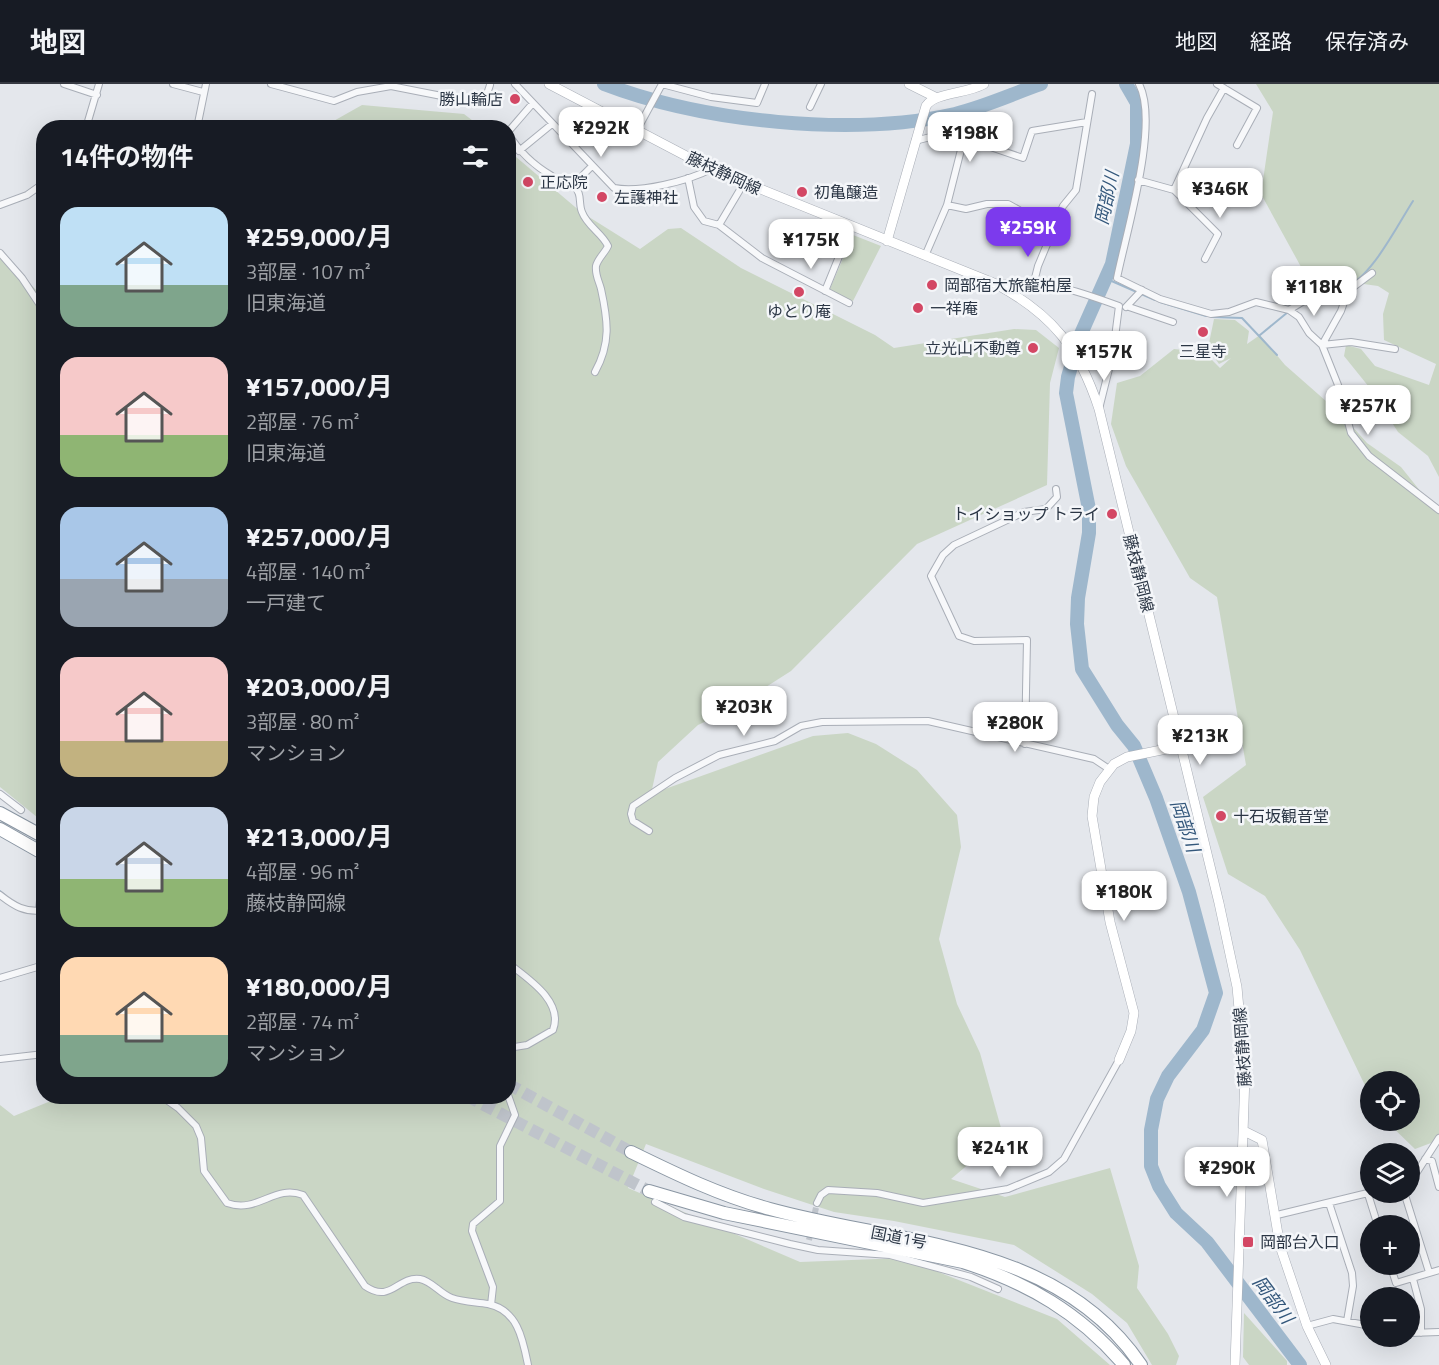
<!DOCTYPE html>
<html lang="ja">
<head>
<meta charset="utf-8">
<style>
	body { margin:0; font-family:"Titillium Web","Noto Sans JP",sans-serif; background:#242831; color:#f1f3f6; height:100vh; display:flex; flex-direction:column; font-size:22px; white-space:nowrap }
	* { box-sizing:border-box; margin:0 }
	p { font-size:20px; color:#9ea1a6 }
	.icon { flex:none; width:33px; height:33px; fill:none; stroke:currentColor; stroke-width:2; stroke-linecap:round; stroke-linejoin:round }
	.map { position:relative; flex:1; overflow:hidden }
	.details { position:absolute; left:36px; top:36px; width:480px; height:984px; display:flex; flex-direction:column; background:#171b24; border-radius:24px; box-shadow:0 6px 24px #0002 }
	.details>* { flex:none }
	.tools { position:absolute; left:1360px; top:987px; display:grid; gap:12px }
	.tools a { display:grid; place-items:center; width:60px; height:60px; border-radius:50%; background:#171b24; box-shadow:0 6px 24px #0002; font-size:30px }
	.price { position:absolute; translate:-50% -51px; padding:0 14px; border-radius:12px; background:#fff; color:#222; font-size:20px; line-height:39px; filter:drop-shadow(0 2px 3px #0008) }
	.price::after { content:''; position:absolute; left:50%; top:36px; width:18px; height:14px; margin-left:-9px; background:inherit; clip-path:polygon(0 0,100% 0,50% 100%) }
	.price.selected { background:#7c3aed; color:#fff }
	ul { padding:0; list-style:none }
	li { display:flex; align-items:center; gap:18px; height:150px; padding:0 24px }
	li span { display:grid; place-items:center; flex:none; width:168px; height:120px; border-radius:18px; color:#555 }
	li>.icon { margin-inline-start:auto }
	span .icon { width:72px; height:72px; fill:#fffc; stroke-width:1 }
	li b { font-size:26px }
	h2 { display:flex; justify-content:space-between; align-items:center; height:72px; padding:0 24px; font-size:26px }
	header { display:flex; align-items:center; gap:36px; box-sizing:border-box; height:84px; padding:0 30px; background:#171b24; border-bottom:2px solid #363941 }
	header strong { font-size:28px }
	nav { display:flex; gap:33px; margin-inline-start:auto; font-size:21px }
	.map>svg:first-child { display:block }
</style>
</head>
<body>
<header>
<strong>地図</strong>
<nav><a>地図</a><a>経路</a><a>保存済み</a></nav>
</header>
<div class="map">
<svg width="1439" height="1281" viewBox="0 0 1439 1281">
	<rect width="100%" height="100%" fill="#e4e7ec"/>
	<path fill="#cad6c5" d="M1256,0H1439V393L1428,372L1398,348L1369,303L1344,272L1346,261L1361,265L1375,282L1429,301L1436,280L1384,256L1383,230L1389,209L1378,202L1306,192L1261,110L1273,28Z
		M362,21L464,30L481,43H323Z
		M509,67L581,128L640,165L668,145L681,144L741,184L875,251L894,264L1014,245L1036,246L1059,264L1050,299L1047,401L917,460L791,587L730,626L698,641L658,678L651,710L813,652L848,649L876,660L917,686L957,731L961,763L939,855L957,920L980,969L1003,1051L951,1095L1005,1113L1110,1084L1139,1182L1137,1204L1168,1250L1179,1272L1176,1281H1152L1127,1239L1092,1210L1014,1161L894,1137L834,1128L764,1105L646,1060L628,1104L800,1178L903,1174L1057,1235L1110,1281H0V1021L14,1032L63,1012H508Z
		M853,151L881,162L853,217L829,207Z
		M0,169L43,213V738L0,703Z
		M1214,235L1235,236L1249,247L1247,260L1260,251L1285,281L1343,332L1367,359L1401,383L1425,413L1439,422V1056L1415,1065L1386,1037L1410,1036V998H1371V1014L1300,866L1265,812L1228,790L1203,713L1246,681L1217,513L1190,494L1126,382L1111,340L1117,299L1140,292L1174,265L1204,268L1220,284L1231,274L1219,280L1208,264Z
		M1244,1229L1287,1277V1281H1249L1243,1273Z"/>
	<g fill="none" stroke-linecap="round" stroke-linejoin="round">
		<path stroke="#9eb7cc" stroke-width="2" d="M1107,195L1155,216
			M1343,204C1370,197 1398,140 1413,117
			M1319,207L1337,205
			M1160,218L1206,232
			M1212,233L1242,234L1277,271
			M1260,251L1288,228
			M0,807L6,812"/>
		<path stroke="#9eb7cc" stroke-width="14" d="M604,0C703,38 851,53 955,30C984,23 1012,10 1041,0
			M1126,0L1137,19V60L1112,180L1080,252L1068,293L1066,309L1089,425V449L1078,514L1077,540L1082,585L1117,641L1134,662L1156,714L1189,808L1216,909L1203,946L1168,992L1157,1015L1151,1046V1082L1159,1102L1176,1129L1207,1158L1300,1281"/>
		<path stroke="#bfc4cb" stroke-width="6" stroke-dasharray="6 3" stroke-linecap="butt" d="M809,1156L817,1119"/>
		<path stroke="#bfc4cb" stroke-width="12" stroke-dasharray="12 6" stroke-linecap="butt" d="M508,1000L631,1068
			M467,1012L649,1107"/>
		<defs>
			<path id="street" d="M64,0L97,11
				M173,0L203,8
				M271,0L334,17L357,8L391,2L457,15L485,16L490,1
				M515,0L614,104C640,109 688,97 711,85
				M662,0L711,13L757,19L765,0
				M1139,0C1160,39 1126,149 1117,194L1160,215L1211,230L1229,228L1256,218L1289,226L1299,233L1309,249L1322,261L1338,301L1351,349L1369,372L1439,426
				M1217,0L1257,24L1237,61
				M810,23L821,0
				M86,44L99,0
				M197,44L206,0
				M637,46L662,0
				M508,48L533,19
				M508,49C519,68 533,81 552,92C558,96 567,98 573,102C583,109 578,119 582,128C587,142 602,149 608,162C605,169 598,174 596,182C595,191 599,197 601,205C608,237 611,259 595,288
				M964,54L1023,74L1032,47L1087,38
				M915,57L953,47L962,49L964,54L947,121L925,172
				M519,67L552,40
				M688,94L694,123L704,137L719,141L762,174L849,219
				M1138,96L1174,106L1218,150L1205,175
				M573,101L592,82
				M1174,106L1207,34L1224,4
				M0,121L27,111L44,99
				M947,121L966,125L987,120H1008L1019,126L1032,149L1047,158
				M719,141L744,99
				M0,169L22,194L44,227
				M1034,198L1038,182L1063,122L1076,106L1092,10
				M996,200C1042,194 1078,207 1119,222L1113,269L1099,325
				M825,207L851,143
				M1126,223L1142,206
				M1129,223L1173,238
				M1289,226L1317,209L1348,207L1372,189
				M1322,261L1351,258L1395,265
				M1322,261L1341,227L1348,207
				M1025,660L1027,556L974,557L959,552L931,492L943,471L954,461L1024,428L1046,425L1057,413L1056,405
				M0,710L21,726
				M649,747L633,737L631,730L633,722L675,694L719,671L775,657L801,642L822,638L928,637L1094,675L1109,685
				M0,811C14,822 25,829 44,826
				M39,826L42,797
				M508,879C527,894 564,917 553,946L527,961L508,964
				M0,894L44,881
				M0,975L44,970
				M161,1012L178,1024L196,1042L201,1054L204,1087L227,1119C258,1130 274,1100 303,1111L365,1202C391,1220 397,1192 420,1195C432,1197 440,1210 452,1214C463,1218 476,1218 488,1220C518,1226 523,1256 528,1281
				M1425,1075L1432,1077L1439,1103
				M1410,1093L1417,1088L1439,1054
				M1404,1108L1429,1188
				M1368,1110L1378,1142
				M655,1118L684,1133L790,1160L818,1166L890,1171L971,1193L998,1205
				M817,1119L821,1111L828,1106L877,1109L923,1119L1008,1105L1049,1088L1064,1075L1119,976
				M1329,1119L1352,1189L1353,1202L1347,1237
				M1277,1131L1372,1108
				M1390,1180L1396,1199L1439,1186
				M1413,1195L1421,1225V1249
				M491,1221L493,1203L472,1147L473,1140L500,1117V1062L515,1031L508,1011
				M1307,1242L1333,1235L1371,1242
				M1410,1249L1439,1248"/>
			<path id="secondary" d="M549,0L711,85L996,200C1053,231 1079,264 1099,325L1219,819L1237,903L1245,991L1235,1281
				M909,0L935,13
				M887,157L926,22C935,8 967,10 984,0
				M1119,976L1131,947L1134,929L1110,838L1092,732L1094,713L1100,698L1114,680L1127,673L1181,662
				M1244,1047L1262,1056L1280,1162L1307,1242L1326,1281"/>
			<path id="highway" d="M0,729L44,753
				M0,745L44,770
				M631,1068C676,1090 721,1112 770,1125C900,1161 1057,1157 1141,1281
				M649,1107L724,1129L963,1178C1028,1199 1080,1229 1124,1281"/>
		</defs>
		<use href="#street" stroke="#a9aeb7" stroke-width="8"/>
		<use href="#secondary" stroke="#a9aeb7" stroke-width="10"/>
		<use href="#highway" stroke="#8a96a3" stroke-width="14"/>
		<use href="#street" stroke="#f7f8fa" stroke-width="6"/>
		<use href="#secondary" stroke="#fff" stroke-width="9"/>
		<use href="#highway" stroke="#fff" stroke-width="12"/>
	</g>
	<g fill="#d34764" stroke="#f4f6f9" stroke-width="2">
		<circle cx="515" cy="15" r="6"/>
		<circle cx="528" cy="98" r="6"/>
		<circle cx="802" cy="108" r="6"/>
		<circle cx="602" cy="113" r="6"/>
		<circle cx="932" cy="201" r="6"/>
		<circle cx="799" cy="208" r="6"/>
		<circle cx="918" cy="224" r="6"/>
		<circle cx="1203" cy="248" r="6"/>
		<circle cx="1033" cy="264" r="6"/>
		<circle cx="1112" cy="430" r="6"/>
		<circle cx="1221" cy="732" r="6"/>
		<rect x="1242" y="1152" width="12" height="12" rx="3"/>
	</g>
	<g text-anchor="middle" stroke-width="5" stroke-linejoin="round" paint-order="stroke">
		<g font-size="16" fill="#2b3645" stroke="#f4f6f9" text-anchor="start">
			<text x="503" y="21" text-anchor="end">勝山輪店</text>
			<text x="540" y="104">正応院</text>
			<text x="814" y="114">初亀醸造</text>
			<text x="614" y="119">左護神社</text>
			<text x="944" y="207">岡部宿大旅籠柏屋</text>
			<text x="930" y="230">一祥庵</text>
			<text x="799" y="233" text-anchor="middle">ゆとり庵</text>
			<text x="1021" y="270" text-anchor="end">立光山不動尊</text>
			<text x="1203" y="273" text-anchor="middle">三星寺</text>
			<text x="1100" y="436" text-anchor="end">トイショップ トライ</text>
			<text x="1233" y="738">十石坂観音堂</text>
			<text x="1260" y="1164">岡部台入口</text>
		</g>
		<g font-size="16" fill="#2b3645" stroke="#f4f6f9">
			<text transform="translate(724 89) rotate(25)" y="6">藤枝静岡線</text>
			<text transform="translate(1139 489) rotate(76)" y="6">藤枝静岡線</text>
			<text transform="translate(1242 963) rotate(-94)" y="6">藤枝静岡線</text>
			<text transform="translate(899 1153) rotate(11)" y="6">国道1号</text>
		</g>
		<g font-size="18" font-style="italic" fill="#33577b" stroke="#f4f6f9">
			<text transform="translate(1107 114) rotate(-78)" y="6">岡部川</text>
			<text transform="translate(1185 742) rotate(71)" y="6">岡部川</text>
			<text transform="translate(1273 1216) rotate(53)" y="6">岡部川</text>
		</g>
	</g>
</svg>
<div class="tools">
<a><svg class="icon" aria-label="locate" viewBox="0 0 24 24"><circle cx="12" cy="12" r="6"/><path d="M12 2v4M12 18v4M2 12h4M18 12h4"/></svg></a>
<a><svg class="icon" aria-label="layers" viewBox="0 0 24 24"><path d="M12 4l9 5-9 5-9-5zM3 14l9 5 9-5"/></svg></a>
<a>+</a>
<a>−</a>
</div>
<b class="price" style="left:601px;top:74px">¥292K</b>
<b class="price" style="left:970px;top:79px">¥198K</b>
<b class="price" style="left:1220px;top:135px">¥346K</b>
<b class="price selected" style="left:1028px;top:174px">¥259K</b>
<b class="price" style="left:811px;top:186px">¥175K</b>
<b class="price" style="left:1314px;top:233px">¥118K</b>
<b class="price" style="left:1104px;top:298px">¥157K</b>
<b class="price" style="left:1368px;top:352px">¥257K</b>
<b class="price" style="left:744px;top:653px">¥203K</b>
<b class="price" style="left:1015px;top:669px">¥280K</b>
<b class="price" style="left:1200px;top:682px">¥213K</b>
<b class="price" style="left:1124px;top:838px">¥180K</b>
<b class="price" style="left:1000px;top:1094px">¥241K</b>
<b class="price" style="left:1227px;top:1114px">¥290K</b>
<section class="details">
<h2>14件の物件<svg class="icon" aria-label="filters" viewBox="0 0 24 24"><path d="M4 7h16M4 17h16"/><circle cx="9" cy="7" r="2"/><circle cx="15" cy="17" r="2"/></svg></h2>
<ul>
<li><span style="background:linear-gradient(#bfe0f5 65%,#7fa58c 0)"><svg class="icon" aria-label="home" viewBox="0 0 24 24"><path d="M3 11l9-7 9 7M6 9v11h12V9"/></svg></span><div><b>¥259,000/月</b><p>3部屋 · 107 m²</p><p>旧東海道</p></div></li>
<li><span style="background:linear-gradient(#f6c9c9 65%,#8fb573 0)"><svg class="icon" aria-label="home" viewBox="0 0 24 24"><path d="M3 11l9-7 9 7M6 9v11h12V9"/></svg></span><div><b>¥157,000/月</b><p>2部屋 · 76 m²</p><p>旧東海道</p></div></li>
<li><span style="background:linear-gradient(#a9c7e8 60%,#9aa5b1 0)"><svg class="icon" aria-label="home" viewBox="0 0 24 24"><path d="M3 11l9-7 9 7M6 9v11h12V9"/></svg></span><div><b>¥257,000/月</b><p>4部屋 · 140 m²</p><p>一戸建て</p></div></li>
<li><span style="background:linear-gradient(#f6c9c9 70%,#c2b280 0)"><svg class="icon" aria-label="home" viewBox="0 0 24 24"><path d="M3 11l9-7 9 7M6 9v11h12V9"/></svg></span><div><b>¥203,000/月</b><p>3部屋 · 80 m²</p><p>マンション</p></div></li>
<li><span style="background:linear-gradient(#c9d6e8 60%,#8fb573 0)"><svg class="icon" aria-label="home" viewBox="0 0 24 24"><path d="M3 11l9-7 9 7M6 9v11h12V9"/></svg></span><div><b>¥213,000/月</b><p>4部屋 · 96 m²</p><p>藤枝静岡線</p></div></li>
<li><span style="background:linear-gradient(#ffd9b3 65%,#7fa58c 0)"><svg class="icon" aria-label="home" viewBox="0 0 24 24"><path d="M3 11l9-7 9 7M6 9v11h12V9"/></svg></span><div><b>¥180,000/月</b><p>2部屋 · 74 m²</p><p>マンション</p></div></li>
</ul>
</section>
</div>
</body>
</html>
